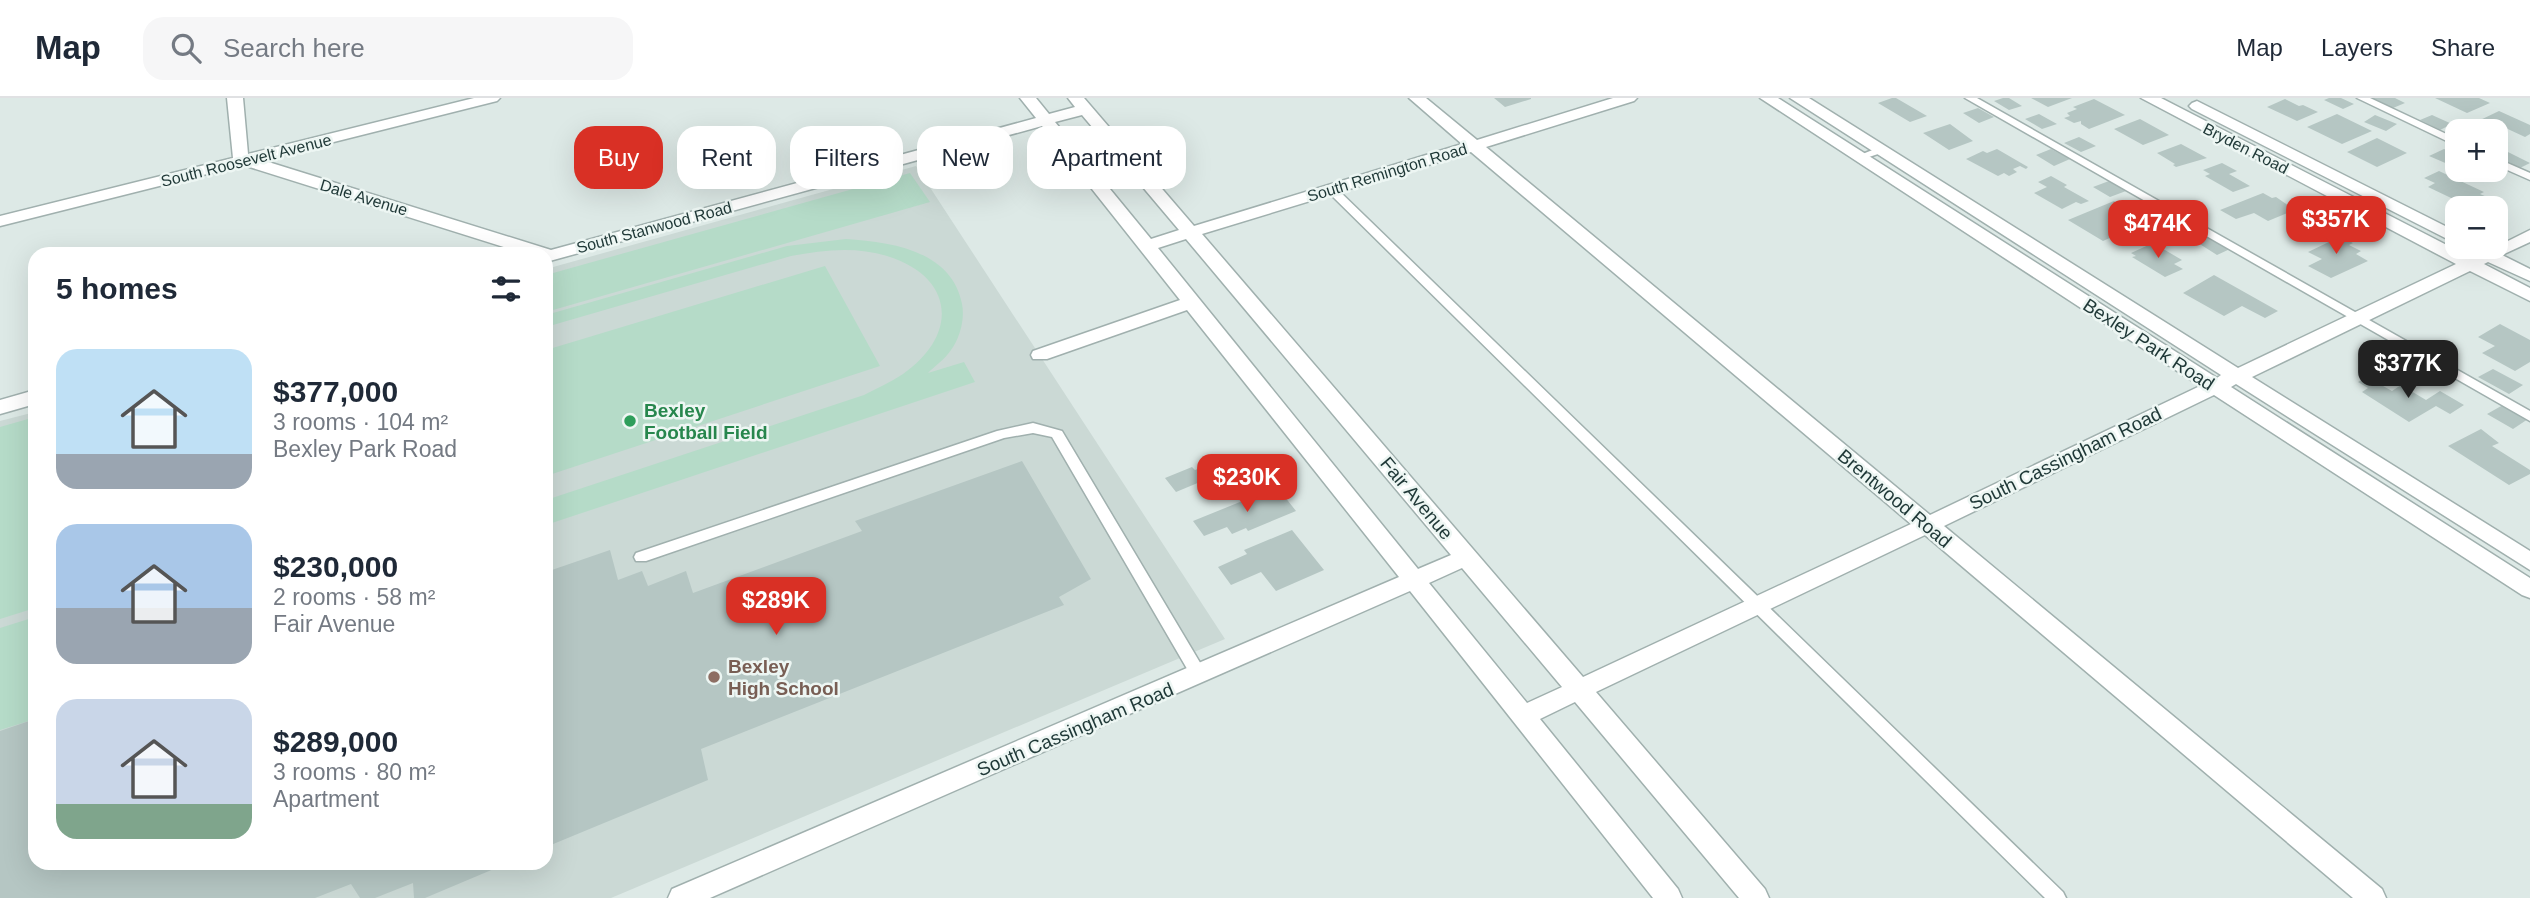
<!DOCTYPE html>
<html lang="en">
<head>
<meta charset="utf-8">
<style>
	body { margin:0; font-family:Helvetica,sans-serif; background:#f6f6f7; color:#1f2937; height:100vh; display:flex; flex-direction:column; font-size:26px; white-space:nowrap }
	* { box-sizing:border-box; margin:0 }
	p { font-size:23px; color:#747a83 }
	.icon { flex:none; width:38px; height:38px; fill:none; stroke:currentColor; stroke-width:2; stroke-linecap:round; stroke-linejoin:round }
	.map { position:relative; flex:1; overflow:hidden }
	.panel { position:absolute; left:28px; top:149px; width:525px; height:623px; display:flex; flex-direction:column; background:#fff; border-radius:21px; box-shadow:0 7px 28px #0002 }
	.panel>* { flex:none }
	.hud { position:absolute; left:574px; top:28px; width:665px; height:63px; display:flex; gap:14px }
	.tools { position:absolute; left:2445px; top:21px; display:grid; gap:14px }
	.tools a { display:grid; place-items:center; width:63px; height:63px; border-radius:14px; background:#fff; box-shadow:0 7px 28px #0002; font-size:35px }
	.price { position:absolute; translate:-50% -60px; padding:0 16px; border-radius:14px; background:#d93025; color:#fff; font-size:23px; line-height:46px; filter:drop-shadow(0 2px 4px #0008) }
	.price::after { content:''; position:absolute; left:50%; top:42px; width:21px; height:16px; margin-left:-10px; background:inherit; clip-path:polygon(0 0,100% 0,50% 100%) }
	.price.current { background:#222; color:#fff }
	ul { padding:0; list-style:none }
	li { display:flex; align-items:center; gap:21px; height:175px; padding:0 28px }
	li span { display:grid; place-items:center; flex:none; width:196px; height:140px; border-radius:21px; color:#555 }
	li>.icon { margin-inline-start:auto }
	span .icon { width:84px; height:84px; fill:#fffc; stroke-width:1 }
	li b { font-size:30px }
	h2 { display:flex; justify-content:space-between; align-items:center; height:84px; padding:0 28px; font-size:30px }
	.pill { padding:0 24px; border-radius:21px; background:#fff; box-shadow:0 7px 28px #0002; font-size:24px; line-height:63px }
	.pill.current { background:#d93025; color:#fff }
	header { display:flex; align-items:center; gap:42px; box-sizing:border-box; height:98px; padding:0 35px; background:#fff; border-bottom:2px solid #e0e1e3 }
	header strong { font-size:33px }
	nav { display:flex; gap:38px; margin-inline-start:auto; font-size:24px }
	.search { width:490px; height:63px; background:#f6f6f7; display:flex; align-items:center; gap:18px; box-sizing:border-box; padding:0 24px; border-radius:21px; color:#747a83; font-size:26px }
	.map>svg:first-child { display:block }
</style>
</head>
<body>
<header>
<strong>Map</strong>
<div class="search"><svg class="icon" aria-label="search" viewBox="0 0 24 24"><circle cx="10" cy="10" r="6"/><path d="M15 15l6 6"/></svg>Search here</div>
<nav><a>Map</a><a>Layers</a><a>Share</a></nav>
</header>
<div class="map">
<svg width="2530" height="800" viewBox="0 0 2530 800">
	<rect width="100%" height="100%" fill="#dde9e6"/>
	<path fill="#cbd9d5" d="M916,68L1225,541L611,800H0V323L35,314V765H546V171Z"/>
	<path fill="#b5dbc8" d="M910,75L930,104L546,214V177Z
		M846,141C892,144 952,153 962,206C965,221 960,240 951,252C945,261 935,268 928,275L964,264L975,284L546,427V402L864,297C877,290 891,284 903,276C959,237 955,179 887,158C855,148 823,152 791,158L546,229V217L787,148Z
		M825,168L880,268L546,378V252Z
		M35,319V510L0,521V329Z
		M35,519V621L0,632V530Z"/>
	<path fill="#b5c6c3" d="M1494,0H1531V1L1505,9Z
		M1892,0H1896L1927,18L1910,24L1878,5Z
		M2003,0H2009L2022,8L2009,12L1994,3Z
		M2031,0H2072L2048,9Z
		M2329,0H2341L2354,6L2343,11L2324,2Z
		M2372,0H2395L2405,5L2393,10Z
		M2435,0H2479L2490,5L2467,15Z
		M2094,1L2125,17L2089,31L2081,26V23L2074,25L2064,20L2070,18L2067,15L2077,11L2073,9Z
		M2285,1L2299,8L2303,7L2318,14L2297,23L2267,9Z
		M1978,10L1994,19L1979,25L1963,15Z
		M2499,13L2530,27V36L2525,39L2497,26L2489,30L2476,24Z
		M2039,16L2057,26L2042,31L2025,21Z
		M2337,16L2372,33L2342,46L2307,29Z
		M2375,17L2397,26L2386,33L2364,24Z
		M2432,17L2452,26L2440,32L2420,22Z
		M2140,21L2169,37L2143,47L2114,31Z
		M1950,26L1973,43L1949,52L1923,35Z
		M2079,39L2096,48L2081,54L2064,45Z
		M2377,40L2407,55L2377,69L2347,54Z
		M2181,46L2207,60L2176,69L2173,67L2175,66L2157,55Z
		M1997,51L2028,69L2026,71L2020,68L2013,71L2017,74L2009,78L2004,75L1998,78L1966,61L1983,53L1987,55Z
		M2051,51L2070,61L2054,68L2036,57Z
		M2444,51L2457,57V70L2429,58Z
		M2508,54L2530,65L2518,71L2496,60Z
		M2222,65L2237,73L2229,76L2250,88L2233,94L2205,78L2210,76L2203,72Z
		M2439,73L2484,94L2480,96L2494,102L2480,110L2472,106L2468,108L2428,89L2435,85L2424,80Z
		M2051,78L2067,87L2064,89L2089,103L2081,106L2076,104L2062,111L2034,95L2047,89L2038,84Z
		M2109,83L2126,93L2110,99L2093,89Z
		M2263,95L2272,100L2276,99L2295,112L2268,123L2254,115L2236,121L2220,112Z
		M2114,103L2137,116L2118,124L2130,131L2103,143L2068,122Z
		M2330,133L2353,145L2349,147L2361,153L2356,156L2368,163L2331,180L2308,168L2322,161L2308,154L2331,143L2320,137Z
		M2207,138L2230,151L2217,157L2195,143Z
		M2153,145L2182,162L2174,166L2183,171L2165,179L2132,159L2136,158L2131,155Z
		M2214,177L2278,213L2265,220L2242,208L2224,218L2183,195Z
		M2500,226L2530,242V264L2515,273L2482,255L2495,248L2478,239Z
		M2493,271L2523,287L2509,296L2478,279Z
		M2367,279L2392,293L2401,287L2426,302L2440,293L2464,307L2450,316L2436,308L2409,324L2362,294L2368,290L2358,284Z
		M2503,307L2528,321L2513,331L2487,316Z
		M2481,331L2499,345L2492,348L2530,372V376L2509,387L2448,348Z
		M1241,360L1253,374L1235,382L1239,386L1221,394L1218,390L1208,394L1200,384L1176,394L1165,380L1192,369L1195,372L1221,362L1225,366Z
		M1022,363L1091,481L1059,499L1064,507L701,651L708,682L546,749V474L610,452L618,482L642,473L648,488L686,473L693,495L862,433L855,423Z
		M1277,389L1296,413L1248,433L1246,430L1232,436L1227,429L1204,438L1193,423Z
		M1292,432L1324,472L1276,493L1261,474L1231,487L1218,469L1247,456L1244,452Z
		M35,621V765H508L425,800H414L413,785L375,800H360L351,786L315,800H0V633Z"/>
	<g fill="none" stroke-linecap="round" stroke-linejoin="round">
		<defs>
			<path id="service" d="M1965,0H1977L2530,313V323Z
				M2357,0H2370L2457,41V48Z
				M1880,49L1884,50V54L1860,62L1855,59Z
				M2496,60L2530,75V82L2496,67Z
				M1331,88L1335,89L2063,794L2066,800H2045L1327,93L1325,91Z
				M1033,325L1062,333L1205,573L1207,577L1205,581L1199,583L1193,581L1052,339L1033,335L1004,340L646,463H636L634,459L636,455L997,333Z"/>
			<path id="minor" d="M227,0H243L248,56L474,0H500L497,3L262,62L551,152L1036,20L1020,0H1036L1049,16L1075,9L1068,0H1084L1194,128L1462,46L1409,0H1426L1477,42L1613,0H1637L1634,3L1486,49L1930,417L2200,288L1760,0H1778L2217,280L2221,277L1790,0H1809L2238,270L2456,166L2141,0H2161L2470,159L2475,157L2470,152L2473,149H2496L2530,132V144L2502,157L2530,171V183L2488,164L2484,166L2530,190V203L2470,173L2252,279L2530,453V472L2236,286L2231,289L2530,480V500L2522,497L2214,297L1944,428L2382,791L2386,800H2353L1925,437L1596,594L1765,791L1769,800H1739L1575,604L1540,621L1678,791L1682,800H1653L1410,493L710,800H668L672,791L1399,479L1187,212L1047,261H1033L1031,257L1033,253L1180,202L1042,28L546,164V156H526L243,67L0,128V118L233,60ZM1082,17L1179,132L1151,141L1055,24ZM1471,54L1911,426L1583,579L1202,136ZM1186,141L1451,457L1418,471L1158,150ZM1462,470L1562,589L1527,605L1429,485Z
				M2197,3L2457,134V146L2192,11L2189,8L2192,5Z
				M35,292V306L0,316V302Z"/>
		</defs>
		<use href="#service" stroke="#a0b0ae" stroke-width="3"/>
		<use href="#minor" stroke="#a0b0ae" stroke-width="3"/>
		<use href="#service" fill="#fff" fill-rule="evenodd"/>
		<use href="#minor" fill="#fff" fill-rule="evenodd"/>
	</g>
	<circle fill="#2e9e5b" stroke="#edf6f3" stroke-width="2.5" cx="630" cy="323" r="7"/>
	<circle fill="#8d6e63" stroke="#edf6f3" stroke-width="2.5" cx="714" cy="579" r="7"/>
	<g text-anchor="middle" stroke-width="5" stroke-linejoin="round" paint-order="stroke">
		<g font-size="16" fill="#1f3837" stroke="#edf6f3">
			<text transform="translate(2246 50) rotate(27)" y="6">Bryden Road</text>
			<text transform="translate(246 62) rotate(-14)" y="6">South Roosevelt Avenue</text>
			<text transform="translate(1387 74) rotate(-17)" y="6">South Remington Road</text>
			<text transform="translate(364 99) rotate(17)" y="6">Dale Avenue</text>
			<text transform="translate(654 129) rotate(-15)" y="6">South Stanwood Road</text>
		</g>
		<g font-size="19" fill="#1f3837" stroke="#edf6f3">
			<text transform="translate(2149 246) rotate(33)" y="7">Bexley Park Road</text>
			<text transform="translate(2065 360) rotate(-26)" y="7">South Cassingham Road</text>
			<text transform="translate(1417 400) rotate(50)" y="7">Fair Avenue</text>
			<text transform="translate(1895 400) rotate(40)" y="7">Brentwood Road</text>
			<text transform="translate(1075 631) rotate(-23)" y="7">South Cassingham Road</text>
		</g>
		<g font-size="19" font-weight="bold" fill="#27864d" stroke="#edf6f3" text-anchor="start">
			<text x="644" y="319">Bexley<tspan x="644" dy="22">Football Field</tspan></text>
		</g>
		<g font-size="19" font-weight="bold" fill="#785e54" stroke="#edf6f3" text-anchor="start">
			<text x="728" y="575">Bexley<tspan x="728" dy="22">High School</tspan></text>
		</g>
	</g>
</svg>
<div class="tools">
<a>+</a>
<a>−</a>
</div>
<b class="price" style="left:2336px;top:158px">$357K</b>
<b class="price" style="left:2158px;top:162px">$474K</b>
<b class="price current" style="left:2408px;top:302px">$377K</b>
<b class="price" style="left:1247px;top:416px">$230K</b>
<b class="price" style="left:776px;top:539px">$289K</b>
<div class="hud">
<a class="pill current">Buy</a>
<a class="pill">Rent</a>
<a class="pill">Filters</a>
<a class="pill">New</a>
<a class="pill">Apartment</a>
</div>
<section class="panel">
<h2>5 homes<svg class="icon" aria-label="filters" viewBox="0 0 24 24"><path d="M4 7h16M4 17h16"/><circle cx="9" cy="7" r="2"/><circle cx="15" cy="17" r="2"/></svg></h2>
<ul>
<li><span style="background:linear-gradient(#bfe0f5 75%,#9aa5b1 0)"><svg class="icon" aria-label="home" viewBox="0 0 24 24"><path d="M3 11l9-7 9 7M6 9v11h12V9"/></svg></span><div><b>$377,000</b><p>3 rooms · 104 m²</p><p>Bexley Park Road</p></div></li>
<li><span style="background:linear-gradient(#a9c7e8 60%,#9aa5b1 0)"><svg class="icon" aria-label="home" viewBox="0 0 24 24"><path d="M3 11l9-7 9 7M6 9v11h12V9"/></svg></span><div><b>$230,000</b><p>2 rooms · 58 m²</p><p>Fair Avenue</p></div></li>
<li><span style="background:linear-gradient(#c9d6e8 75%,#7fa58c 0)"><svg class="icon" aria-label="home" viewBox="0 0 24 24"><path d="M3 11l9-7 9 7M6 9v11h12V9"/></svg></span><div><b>$289,000</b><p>3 rooms · 80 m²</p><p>Apartment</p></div></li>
</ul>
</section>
</div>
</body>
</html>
